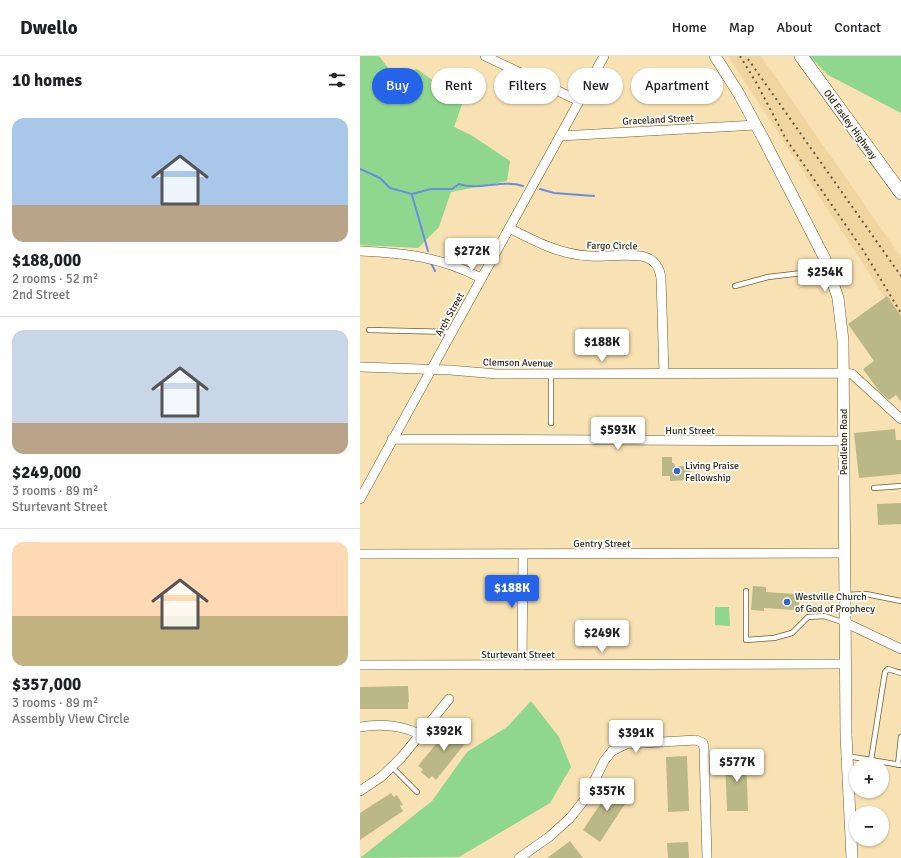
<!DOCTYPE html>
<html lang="en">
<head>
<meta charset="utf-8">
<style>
	body { margin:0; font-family:Signika,sans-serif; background:#f2f2f2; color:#202124; height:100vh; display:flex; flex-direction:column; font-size:15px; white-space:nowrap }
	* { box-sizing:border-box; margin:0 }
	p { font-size:13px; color:#757577 }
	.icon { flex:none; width:22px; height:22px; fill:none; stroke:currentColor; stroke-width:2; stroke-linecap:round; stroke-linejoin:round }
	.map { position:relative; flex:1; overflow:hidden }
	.sheet { display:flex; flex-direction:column; background:#fff; width:360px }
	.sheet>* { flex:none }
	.hud { position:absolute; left:12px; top:12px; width:380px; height:36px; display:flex; gap:8px }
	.controls { position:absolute; left:489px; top:702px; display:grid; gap:8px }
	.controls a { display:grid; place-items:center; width:40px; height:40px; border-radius:50%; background:#fff; box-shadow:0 1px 3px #0004; font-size:20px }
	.price { position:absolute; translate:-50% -34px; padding:0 9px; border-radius:4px; background:#fff; color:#222; font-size:13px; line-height:26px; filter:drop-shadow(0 1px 2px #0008) }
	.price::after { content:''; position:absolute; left:50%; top:24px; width:12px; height:9px; margin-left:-6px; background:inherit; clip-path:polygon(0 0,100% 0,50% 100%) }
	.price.on { background:#2563eb; color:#fff }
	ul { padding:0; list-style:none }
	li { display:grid; align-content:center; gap:8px; height:212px; padding:0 12px }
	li+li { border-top:1px solid #e0e0e0 }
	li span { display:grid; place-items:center; height:124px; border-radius:12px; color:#555 }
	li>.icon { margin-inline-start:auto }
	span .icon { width:72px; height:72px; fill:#fffc; stroke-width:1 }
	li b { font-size:17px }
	h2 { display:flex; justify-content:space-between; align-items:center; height:48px; padding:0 12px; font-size:17px }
	.chip { padding:0 14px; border-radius:18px; background:#fff; box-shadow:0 1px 3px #0004; font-size:14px; line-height:36px }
	.chip.on { background:#2563eb; color:#fff }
	header { display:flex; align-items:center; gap:24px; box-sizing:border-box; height:56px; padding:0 20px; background:#fff; border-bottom:1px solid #e0e0e0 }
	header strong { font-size:19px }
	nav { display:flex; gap:22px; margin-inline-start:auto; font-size:14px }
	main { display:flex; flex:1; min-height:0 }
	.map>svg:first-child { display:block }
</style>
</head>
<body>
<header>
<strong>Dwello</strong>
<nav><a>Home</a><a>Map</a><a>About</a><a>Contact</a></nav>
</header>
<main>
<section class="sheet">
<h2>10 homes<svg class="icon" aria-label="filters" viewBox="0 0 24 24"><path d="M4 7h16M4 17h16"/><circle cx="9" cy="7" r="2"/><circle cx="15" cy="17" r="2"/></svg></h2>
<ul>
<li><span style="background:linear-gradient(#a9c7e8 70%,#b9a48a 0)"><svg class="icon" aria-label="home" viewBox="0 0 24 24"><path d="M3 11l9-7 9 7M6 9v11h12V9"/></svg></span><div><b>$188,000</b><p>2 rooms · 52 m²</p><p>2nd Street</p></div></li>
<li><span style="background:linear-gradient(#c9d6e8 75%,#b9a48a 0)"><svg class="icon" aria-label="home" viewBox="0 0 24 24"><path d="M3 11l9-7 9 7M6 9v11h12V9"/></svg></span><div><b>$249,000</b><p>3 rooms · 89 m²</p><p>Sturtevant Street</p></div></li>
<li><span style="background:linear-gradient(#ffd9b3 60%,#c2b280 0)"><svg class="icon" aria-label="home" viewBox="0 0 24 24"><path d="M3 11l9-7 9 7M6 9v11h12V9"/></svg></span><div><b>$357,000</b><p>3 rooms · 89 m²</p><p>Assembly View Circle</p></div></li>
</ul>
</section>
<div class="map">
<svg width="541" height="802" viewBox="0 0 541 802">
	<rect width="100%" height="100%" fill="#f8e1b2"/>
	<path fill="#f0d5a0" d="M368,0H401L541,201V262L524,240Z"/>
	<path fill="#8fd68e" d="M0,0H19L33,18L57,13L75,26L105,40L94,71L111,79L150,105L147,125L91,136L79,171L58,192L0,189Z
		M449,0H541V57L468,19Z
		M355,551H369L370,570L355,569Z
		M171,645L199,681L211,711L190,747L99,801L0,802L72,745L107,696L147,671Z"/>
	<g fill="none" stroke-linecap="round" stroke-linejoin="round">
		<path stroke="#698ede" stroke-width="2" d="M0,113L20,122L30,132L52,138L71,133H92L99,128C119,135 142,123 163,130
			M180,133L194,137L234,140
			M52,139L68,195
			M71,207L75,215"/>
	</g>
	<path fill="#bbb887" d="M527,240L541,260V346L536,339L529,344L519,335L503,313L514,305L488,268Z
		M535,373L536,384H541V418L499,422L494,377Z
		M302,401H312V407H314L315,410H331V424L310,425V420H302Z
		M541,447V468L518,469L517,448Z
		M393,530L406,531V536L436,538V543H439V550H435L434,554L404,552V555L391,554Z
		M48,630L49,646H48V653H0V631Z
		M94,666L111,680L76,724L72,720L69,723L61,716L63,713L58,710Z
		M386,699L388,755H367L365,700Z
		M327,700L329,755L308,756L306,701Z
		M254,727L271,739L240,786L223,774Z
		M31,737L34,741L37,739L43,749L40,750L43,755L0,784V757Z
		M210,785L223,802H187Z
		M328,786L329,802H308L307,787Z"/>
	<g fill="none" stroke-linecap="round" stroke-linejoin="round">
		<defs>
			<path id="service" d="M375,230L408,221L468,214
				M9,274L92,276
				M191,367V318
				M514,432L541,430
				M386,535V584L414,582L432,577L448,561L464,560L485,567
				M485,539L506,538L541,545
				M487,700L541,709
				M511,704L525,616L528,613L541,617
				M538,709L541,681
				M32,711L57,736"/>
			<path id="minor" d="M125,0L219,45
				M200,80L396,69
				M149,172C174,185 201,199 230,200C246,201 271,197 285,201C295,204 300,213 301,222L304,317
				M0,195C45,197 81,201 121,222
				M0,311L90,314L137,318L483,317L492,318L541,363
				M32,383L483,385
				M0,443L244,0
				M0,498L484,497
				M486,567L541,593
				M0,609L485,608
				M162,609L163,499
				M0,671C22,667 40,669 60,678
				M0,735L21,721L41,702L89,643
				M159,802L189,781L210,762L226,742L244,705L252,695L266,688L336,684L343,687L344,692L347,802"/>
			<path id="tertiary" d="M355,0L379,38L404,84L465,203L478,242L483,285L486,679L492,802"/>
			<path id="secondary" d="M441,0L541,137"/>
		</defs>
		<use href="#service" stroke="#725d33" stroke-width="6"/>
		<use href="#minor" stroke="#725d33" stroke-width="10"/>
		<use href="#tertiary" stroke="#725d33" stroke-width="12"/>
		<use href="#secondary" stroke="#725d33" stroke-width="14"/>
		<use href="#service" stroke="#fff" stroke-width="4.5"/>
		<use href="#minor" stroke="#fff" stroke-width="9"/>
		<use href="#tertiary" stroke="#fff" stroke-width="11"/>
		<use href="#secondary" stroke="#fff" stroke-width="13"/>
		<path stroke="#65593f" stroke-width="2" stroke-dasharray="2 4" stroke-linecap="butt" d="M380,0L397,28L426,83L503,194L541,257
			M388,3L541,220"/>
	</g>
	<g fill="#3664d4" stroke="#fff" stroke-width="1.5">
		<circle cx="317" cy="415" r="4"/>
		<circle cx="427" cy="546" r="4"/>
	</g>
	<g text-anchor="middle" stroke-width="3.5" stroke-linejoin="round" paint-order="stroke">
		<g font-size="10" fill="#312816" stroke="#fff">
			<text transform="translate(298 63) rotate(-3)" y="4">Graceland Street</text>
			<text transform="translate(491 68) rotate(54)" y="4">Old Easley Highway</text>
			<text transform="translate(252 189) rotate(1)" y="4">Fargo Circle</text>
			<text transform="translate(89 258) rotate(-61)" y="4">Arch Street</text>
			<text transform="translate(158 306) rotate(1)" y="4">Clemson Avenue</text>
			<text x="330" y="378">Hunt Street</text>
			<text transform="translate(483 386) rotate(-90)" y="4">Pendleton Road</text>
			<text x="242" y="491">Gentry Street</text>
			<text x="158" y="602">Sturtevant Street</text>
		</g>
		<g font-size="10" fill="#312816" stroke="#fff" text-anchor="start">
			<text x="325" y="413">Living Praise<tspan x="325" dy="12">Fellowship</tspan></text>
			<text x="435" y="544">Westville Church<tspan x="435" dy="12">of God of Prophecy</tspan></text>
		</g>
	</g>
</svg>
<div class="controls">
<a>+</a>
<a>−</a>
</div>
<b class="price" style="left:112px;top:216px">$272K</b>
<b class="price" style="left:465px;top:237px">$254K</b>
<b class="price" style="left:242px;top:307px">$188K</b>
<b class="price" style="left:258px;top:395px">$593K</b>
<b class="price on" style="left:152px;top:553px">$188K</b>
<b class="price" style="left:242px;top:598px">$249K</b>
<b class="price" style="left:84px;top:696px">$392K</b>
<b class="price" style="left:276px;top:698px">$391K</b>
<b class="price" style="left:377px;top:727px">$577K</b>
<b class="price" style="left:247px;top:756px">$357K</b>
<div class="hud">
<a class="chip on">Buy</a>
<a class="chip">Rent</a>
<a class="chip">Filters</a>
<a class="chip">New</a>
<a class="chip">Apartment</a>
</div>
</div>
</main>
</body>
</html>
